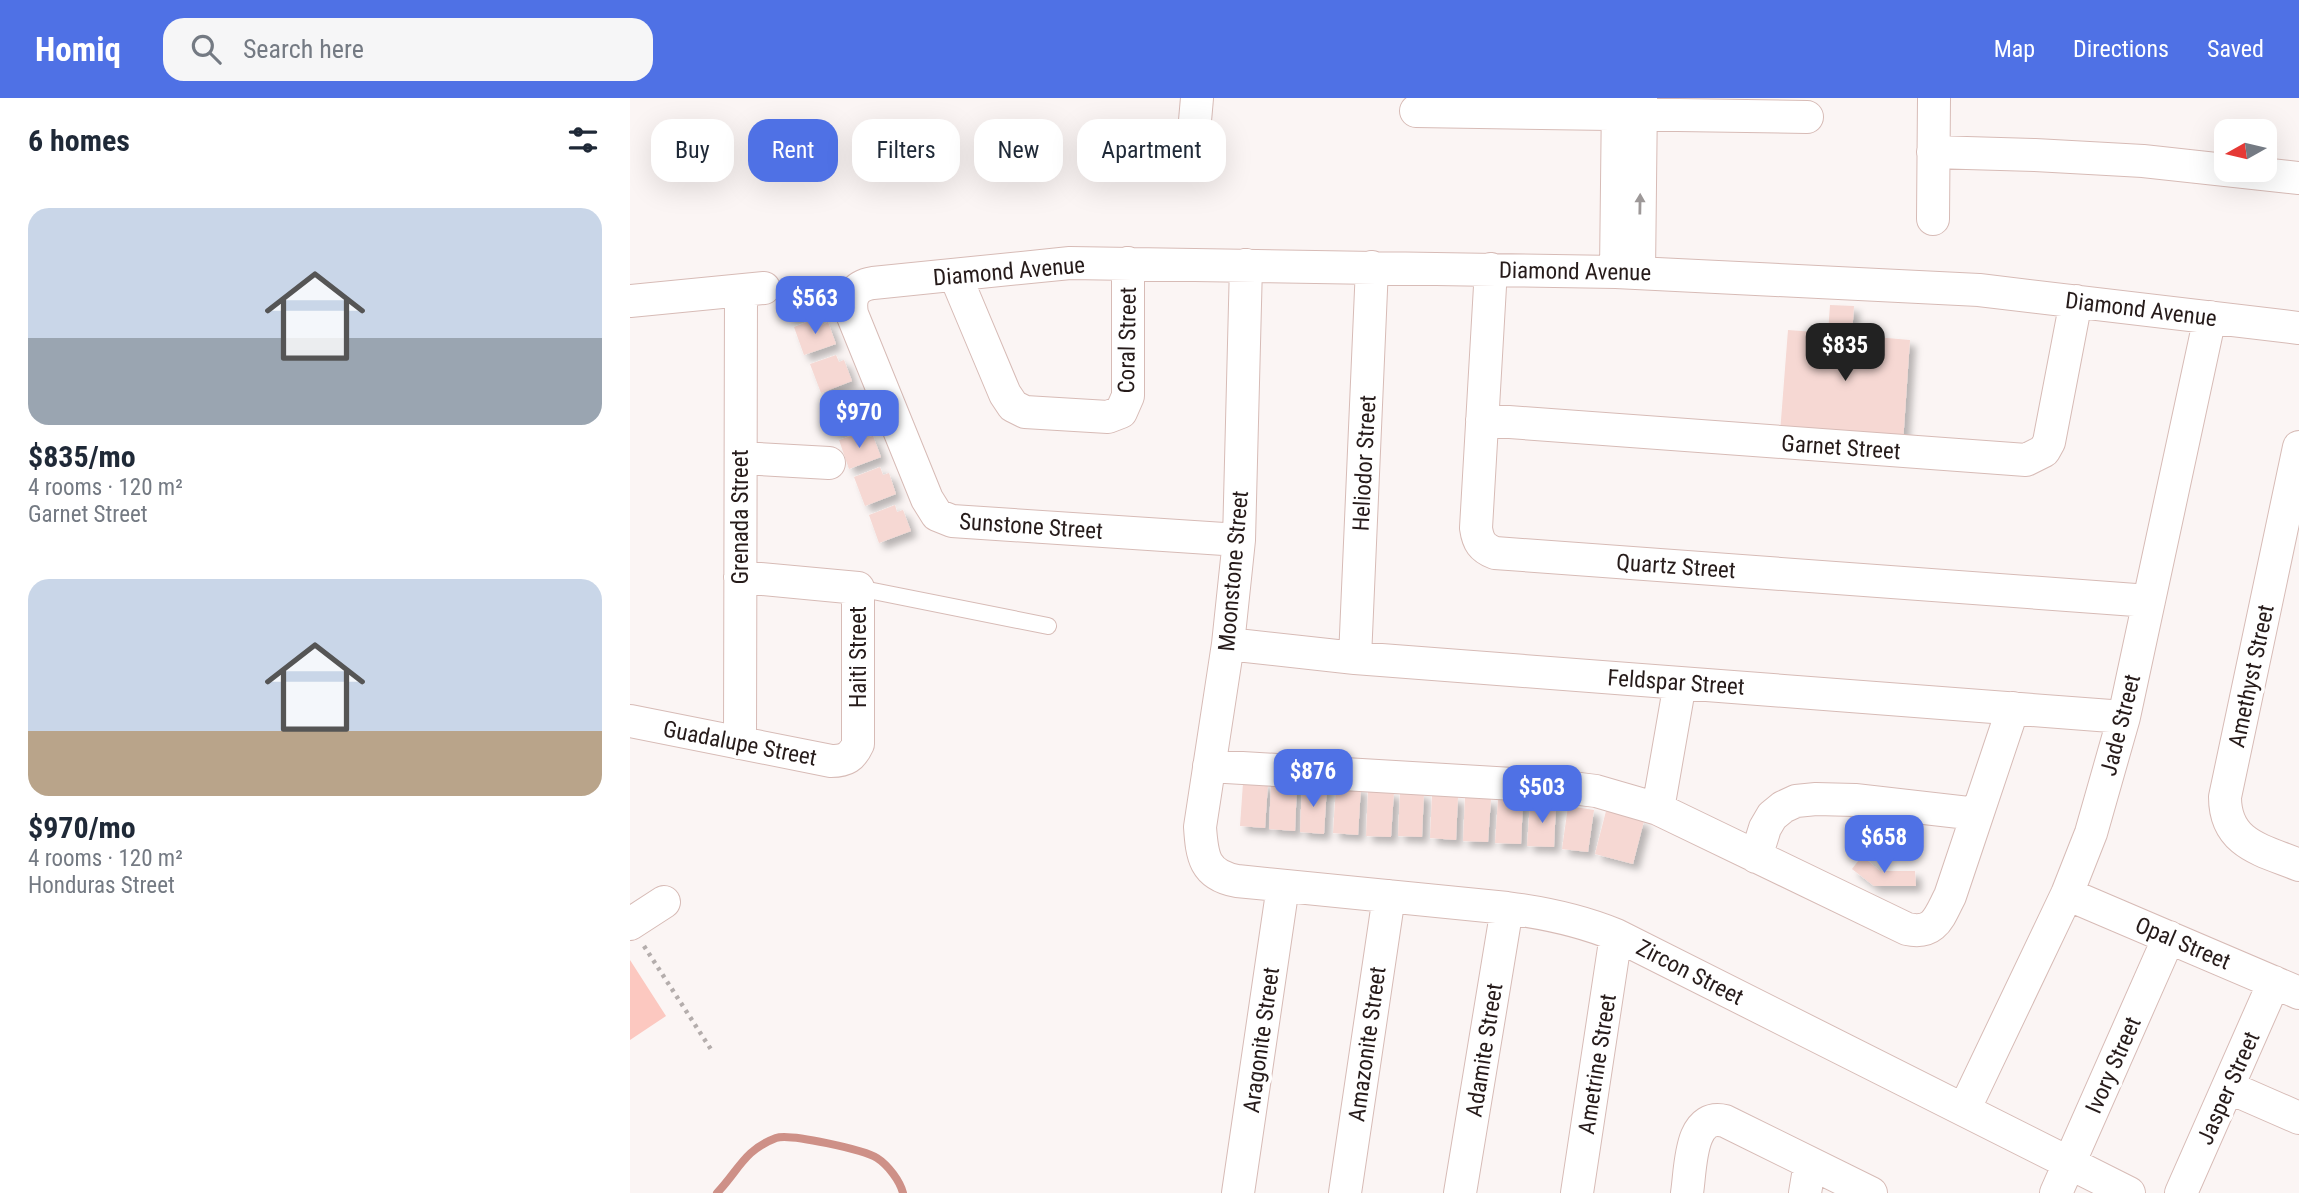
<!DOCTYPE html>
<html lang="en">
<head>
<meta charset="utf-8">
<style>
	body { margin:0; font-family:"Roboto Condensed",sans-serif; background:#f6f6f7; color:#1f2937; height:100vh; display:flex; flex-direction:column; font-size:26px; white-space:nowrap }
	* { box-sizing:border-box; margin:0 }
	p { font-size:23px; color:#747a83 }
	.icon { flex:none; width:38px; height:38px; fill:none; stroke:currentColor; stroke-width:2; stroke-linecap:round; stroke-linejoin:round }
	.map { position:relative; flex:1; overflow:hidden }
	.details { display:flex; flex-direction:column; background:#fff; width:630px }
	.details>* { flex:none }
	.guide { position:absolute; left:21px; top:21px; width:665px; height:63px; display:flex; gap:14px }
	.needle { width:46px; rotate:262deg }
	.fabs { position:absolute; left:1584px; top:21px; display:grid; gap:14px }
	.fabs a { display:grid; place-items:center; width:63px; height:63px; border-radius:14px; background:#fff; box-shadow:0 7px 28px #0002; font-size:35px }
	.price { position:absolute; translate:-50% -60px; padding:0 16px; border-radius:14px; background:#4f71e5; color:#fff; font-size:23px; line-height:46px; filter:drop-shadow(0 2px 4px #0008) }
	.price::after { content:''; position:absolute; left:50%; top:42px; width:21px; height:16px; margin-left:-10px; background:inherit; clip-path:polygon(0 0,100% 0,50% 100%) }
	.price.active { background:#222; color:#fff }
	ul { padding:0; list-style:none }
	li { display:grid; align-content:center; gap:14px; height:371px; padding:0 28px }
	li span { display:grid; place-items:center; height:217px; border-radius:21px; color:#555 }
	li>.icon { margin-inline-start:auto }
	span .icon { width:126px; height:126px; fill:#fffc; stroke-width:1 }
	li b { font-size:30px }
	h2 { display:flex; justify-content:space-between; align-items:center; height:84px; padding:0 28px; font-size:30px }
	.pill { padding:0 24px; border-radius:21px; background:#fff; box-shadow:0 7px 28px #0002; font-size:24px; line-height:63px }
	.pill.active { background:#4f71e5; color:#fff }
	header { display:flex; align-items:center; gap:42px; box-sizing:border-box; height:98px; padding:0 35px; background:#4f71e5; color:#fff }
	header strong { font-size:33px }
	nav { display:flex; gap:38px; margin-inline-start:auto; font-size:24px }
	.search { width:490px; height:63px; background:#f6f6f7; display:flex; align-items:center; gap:18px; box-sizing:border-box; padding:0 24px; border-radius:21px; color:#747a83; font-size:26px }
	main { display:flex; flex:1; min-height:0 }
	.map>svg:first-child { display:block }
</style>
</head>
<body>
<header>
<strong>Homiq</strong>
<div class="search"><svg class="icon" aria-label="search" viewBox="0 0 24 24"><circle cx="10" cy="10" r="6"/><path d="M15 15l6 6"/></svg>Search here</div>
<nav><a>Map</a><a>Directions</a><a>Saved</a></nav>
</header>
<main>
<section class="details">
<h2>6 homes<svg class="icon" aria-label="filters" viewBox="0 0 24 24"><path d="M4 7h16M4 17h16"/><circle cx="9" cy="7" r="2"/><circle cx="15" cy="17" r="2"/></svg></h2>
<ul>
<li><span style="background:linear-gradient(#c9d6e8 60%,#9aa5b1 0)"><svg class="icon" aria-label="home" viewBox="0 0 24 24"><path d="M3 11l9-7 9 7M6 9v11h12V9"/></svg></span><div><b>$835/mo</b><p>4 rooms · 120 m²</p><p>Garnet Street</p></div></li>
<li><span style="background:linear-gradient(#c9d6e8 70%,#b9a48a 0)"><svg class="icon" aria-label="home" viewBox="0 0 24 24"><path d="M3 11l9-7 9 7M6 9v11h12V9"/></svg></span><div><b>$970/mo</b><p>4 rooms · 120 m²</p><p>Honduras Street</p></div></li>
</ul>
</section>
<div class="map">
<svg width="1669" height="1095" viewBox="0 0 1669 1095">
	<defs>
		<filter id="shadow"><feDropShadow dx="6" dy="6" stdDeviation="3.5" flood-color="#0004"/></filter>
	</defs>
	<rect width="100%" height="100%" fill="#fbf5f4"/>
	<path fill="#fcc8c0" d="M0,862L36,918L0,942Z"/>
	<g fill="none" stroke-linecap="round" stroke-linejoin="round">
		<path stroke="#ce9087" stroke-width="8" d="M87,1095C109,1072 114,1052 146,1040C159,1035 235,1052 247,1060C258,1067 270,1083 273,1095"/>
	</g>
	<path fill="#f6d8d3" filter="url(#shadow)" d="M176,182L178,189L184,188L192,208L160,220L150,192Z
		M1200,207L1224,208L1222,237L1280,242L1273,345L1150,335L1158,232L1198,235Z
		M190,219L193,227L198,224L206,246L174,257L164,229Z
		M206,257L209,264L214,262L222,283L191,295L180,266Z
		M220,295L223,303L228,301L236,322L205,334L194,305Z
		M235,333L237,340L243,338L251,359L219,371L209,342Z
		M250,369L253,377L259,375L266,396L235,408L224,379Z
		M265,407L267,414L273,412L281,433L249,445L239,417Z
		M613,685L638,686L635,730L610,728Z
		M641,685L667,687L665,733L639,731Z
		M672,687L697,688L694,736L670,734Z
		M706,688L731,689L728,737L703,735Z
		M738,692L764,694L761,739L736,738Z
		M770,694L794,695L792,739L768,738Z
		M802,697L828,699L826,742L800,740Z
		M835,699L861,701L858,744L833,743Z
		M868,702L893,704L891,746L865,745Z
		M900,705L926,706L924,749L897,748Z
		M938,708L964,712L958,754L932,751Z
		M976,713L1014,723L1003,766L965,756Z
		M1232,758L1250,773H1285L1286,788H1244L1222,771Z"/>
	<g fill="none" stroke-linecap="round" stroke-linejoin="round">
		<defs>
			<path id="lane" d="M228,490L418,528"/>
			<path id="street" d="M786,13L1177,19
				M564,34L567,0
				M1303,54L1405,57L1513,63L1669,80
				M1303,121L1304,0
				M616,167L609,442L598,546L570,729C572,758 574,777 607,783L877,810C916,815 950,822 986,837L1499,1095
				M861,171L846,430C848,444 852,450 865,455L1519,503
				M986,174L988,0
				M1009,175L1011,0
				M325,177L375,296L383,308L395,314L478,319L491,314L498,298V165
				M0,203L134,190
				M852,322L1396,362L1414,353L1419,344L1446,203
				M1669,349L1595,699C1595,746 1632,752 1669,767
				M111,360L199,365
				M609,442L322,423L307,417L297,401L222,216C219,198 225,188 243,185L440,165L986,174L1349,192L1669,230
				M598,546L725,560L1494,619
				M725,560L742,169
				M0,623L201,663C216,663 222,659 228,646V490L110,479
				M110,645L111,193
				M579,668L934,689L966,693L1028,711L1277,831C1305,837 1309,819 1320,798L1383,610
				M1028,711L1050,585
				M1126,759L1135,730L1142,718L1153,709L1166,703L1186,701L1225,702L1347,716
				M1437,796L1669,895
				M0,826L34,804
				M1598,989L1669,1020
				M1334,1012L1437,796L1461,735L1494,619L1580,219
				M608,1095L653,788
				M715,1095L759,798
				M830,1095L877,810
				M947,1095L986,837
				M1057,1095C1061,1070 1059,1014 1095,1023L1241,1095
				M1175,1095L1180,1065
				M1426,1095L1539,839
				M1551,1095L1644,884"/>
		</defs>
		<use href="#lane" stroke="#d7bbb6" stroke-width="18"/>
		<use href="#street" stroke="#d7bbb6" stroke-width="34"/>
		<path stroke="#b4adac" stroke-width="4.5" stroke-dasharray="3.5 5" stroke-linecap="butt" d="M14,848L82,953"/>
		<use href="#lane" stroke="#fff" stroke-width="16"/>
		<use href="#street" stroke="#fff" stroke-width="32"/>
	</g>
	<defs><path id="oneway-solid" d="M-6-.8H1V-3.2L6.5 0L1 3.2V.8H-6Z" transform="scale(1.75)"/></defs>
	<use fill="#9d9898" href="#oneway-solid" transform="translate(1010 106) rotate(-89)"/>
	<g text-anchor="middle" stroke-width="7" stroke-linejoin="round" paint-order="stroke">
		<g font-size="23" fill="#261b1a" stroke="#fff">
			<text transform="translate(379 173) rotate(-5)" y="8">Diamond Avenue</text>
			<text transform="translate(945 173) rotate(1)" y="8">Diamond Avenue</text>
			<text transform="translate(1511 211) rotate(7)" y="8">Diamond Avenue</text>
			<text transform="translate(497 242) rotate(-89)" y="8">Coral Street</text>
			<text transform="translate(1211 349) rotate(4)" y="8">Garnet Street</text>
			<text transform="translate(734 365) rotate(-87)" y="8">Heliodor Street</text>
			<text transform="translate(110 419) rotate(-90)" y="8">Grenada Street</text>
			<text transform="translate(401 428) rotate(4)" y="8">Sunstone Street</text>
			<text transform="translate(1046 468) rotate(4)" y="8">Quartz Street</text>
			<text transform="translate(603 473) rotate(-85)" y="8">Moonstone Street</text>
			<text transform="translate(228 559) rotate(-90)" y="8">Haiti Street</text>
			<text transform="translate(1621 578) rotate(-78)" y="8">Amethyst Street</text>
			<text transform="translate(1046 584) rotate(4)" y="8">Feldspar Street</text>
			<text transform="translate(1490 627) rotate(-76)" y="8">Jade Street</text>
			<text transform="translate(110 645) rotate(11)" y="8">Guadalupe Street</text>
			<text transform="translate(1553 845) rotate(23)" y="8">Opal Street</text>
			<text transform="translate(1060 874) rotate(27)" y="8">Zircon Street</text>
			<text transform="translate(631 942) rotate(-82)" y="8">Aragonite Street</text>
			<text transform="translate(737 946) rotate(-82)" y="8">Amazonite Street</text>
			<text transform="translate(854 952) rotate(-81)" y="8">Adamite Street</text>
			<text transform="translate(967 966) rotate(-81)" y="8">Ametrine Street</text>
			<text transform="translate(1483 967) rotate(-66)" y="8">Ivory Street</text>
			<text transform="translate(1598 990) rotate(-66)" y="8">Jasper Street</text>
		</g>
	</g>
</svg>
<div class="fabs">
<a><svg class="needle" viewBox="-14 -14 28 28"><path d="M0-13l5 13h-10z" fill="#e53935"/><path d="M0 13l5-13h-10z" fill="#747a83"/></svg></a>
</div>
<b class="price" style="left:185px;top:238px">$563</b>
<b class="price active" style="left:1215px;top:285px">$835</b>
<b class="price" style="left:229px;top:352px">$970</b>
<b class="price" style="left:683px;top:711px">$876</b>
<b class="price" style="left:912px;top:727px">$503</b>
<b class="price" style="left:1254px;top:777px">$658</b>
<div class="guide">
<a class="pill">Buy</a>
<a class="pill active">Rent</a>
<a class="pill">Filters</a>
<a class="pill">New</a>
<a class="pill">Apartment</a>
</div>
</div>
</main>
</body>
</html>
